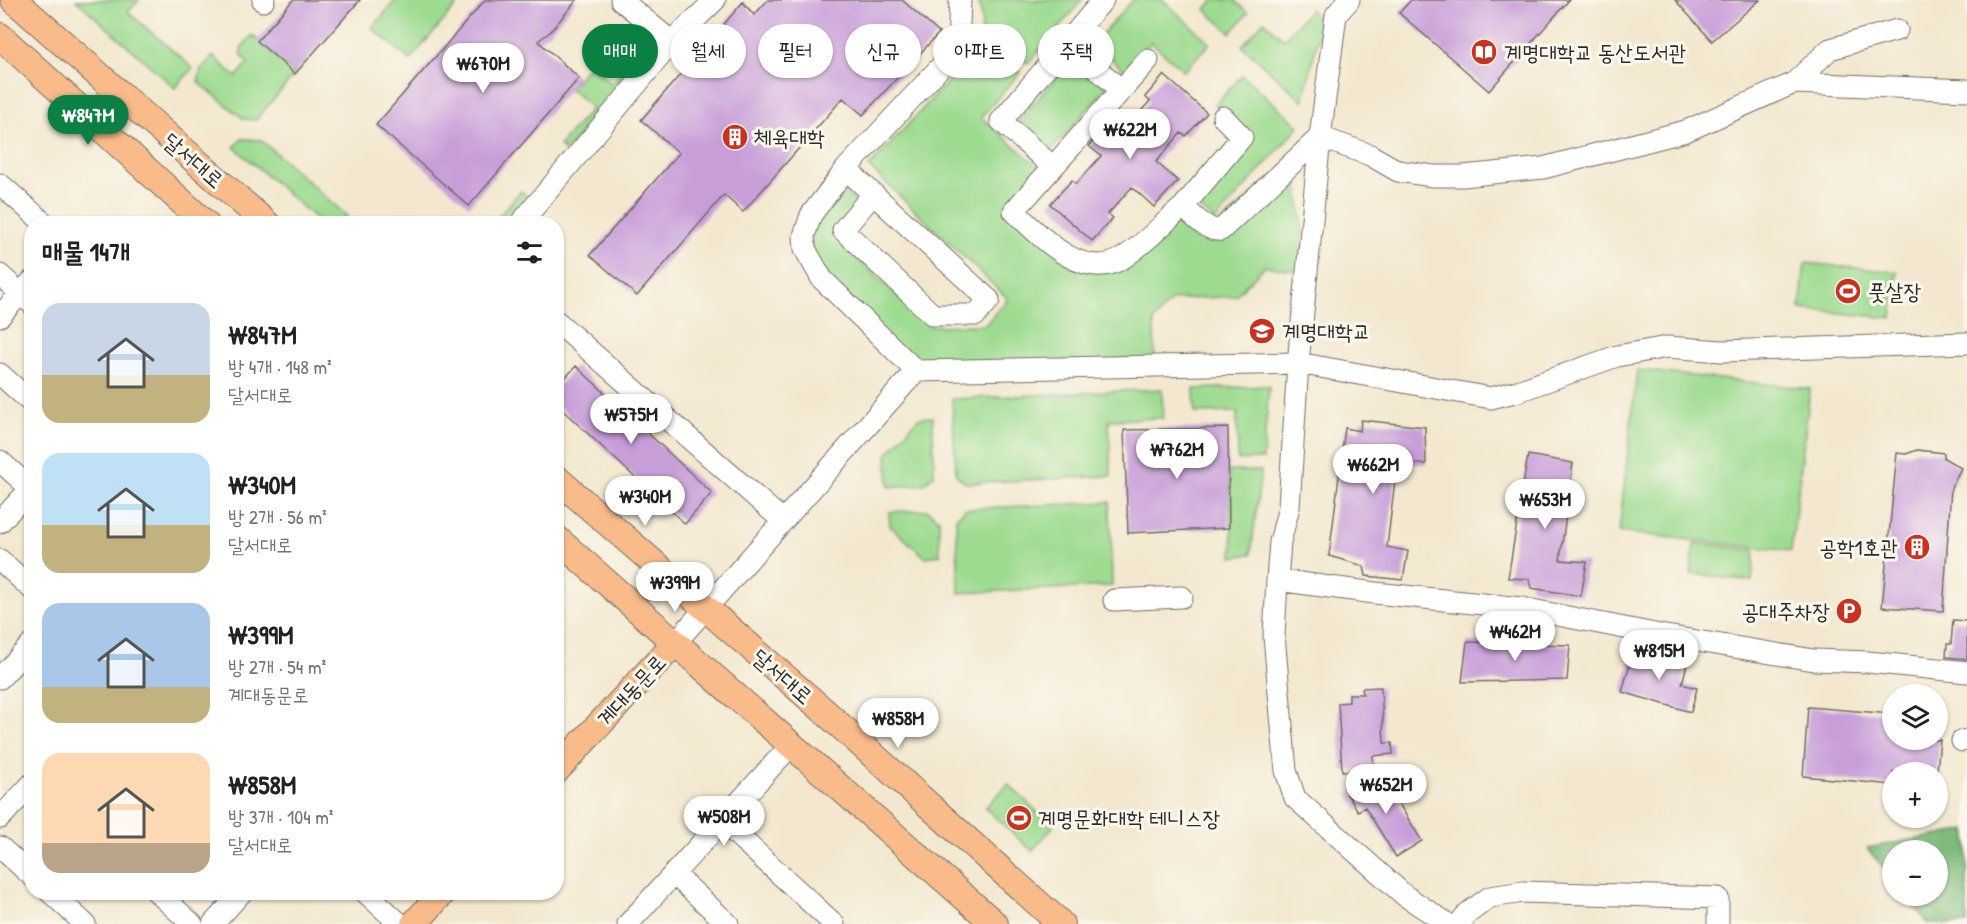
<!DOCTYPE html>
<html lang="ko">
<head>
<meta charset="utf-8">
<style>
	body { margin:0; font-family:"Patrick Hand","Poor Story",sans-serif; background:#f2f2f2; color:#202124; height:100vh; display:flex; flex-direction:column; font-size:22px; white-space:nowrap }
	* { box-sizing:border-box; margin:0 }
	p { font-size:20px; color:#757577 }
	.icon { flex:none; width:33px; height:33px; fill:none; stroke:currentColor; stroke-width:2; stroke-linecap:round; stroke-linejoin:round }
	.map { position:relative; flex:1; overflow:hidden }
	.details { position:absolute; left:24px; top:216px; width:540px; height:684px; display:flex; flex-direction:column; background:#fff; border-radius:24px; box-shadow:0 2px 4px #0004 }
	.details>* { flex:none }
	.top-card { position:absolute; left:582px; top:24px; width:570px; height:54px; display:flex; gap:12px }
	.tools { position:absolute; left:1882px; top:684px; display:grid; gap:12px }
	.tools a { display:grid; place-items:center; width:66px; height:66px; border-radius:50%; background:#fff; box-shadow:0 2px 4px #0004; font-size:30px }
	.price { position:absolute; translate:-50% -51px; padding:0 14px; border-radius:21px; background:#fff; color:#222; font-size:20px; line-height:39px; filter:drop-shadow(0 2px 3px #0008) }
	.price::after { content:''; position:absolute; left:50%; top:36px; width:18px; height:14px; margin-left:-9px; background:inherit; clip-path:polygon(0 0,100% 0,50% 100%) }
	.price.on { background:#0b8043; color:#fff }
	ul { padding:0; list-style:none }
	li { display:flex; align-items:center; gap:18px; height:150px; padding:0 18px }
	li span { display:grid; place-items:center; flex:none; width:168px; height:120px; border-radius:18px; color:#555 }
	li>.icon { margin-inline-start:auto }
	span .icon { width:72px; height:72px; fill:#fffc; stroke-width:1 }
	li b { font-size:26px }
	h2 { display:flex; justify-content:space-between; align-items:center; height:72px; padding:0 18px; font-size:26px }
	.tag { padding:0 21px; border-radius:27px; background:#fff; box-shadow:0 2px 4px #0004; font-size:21px; line-height:54px }
	.tag.on { background:#0b8043; color:#fff }
	.map>svg:first-child { display:block }
</style>
</head>
<body>
<div class="map">
<svg width="1967" height="924" viewBox="0 0 1967 924">
	<rect width="100%" height="100%" fill="#fbf7ec"/>
	<filter id="ink" filterUnits="userSpaceOnUse"><feTurbulence type="fractalNoise" baseFrequency=".0167" numOctaves="2"/><feDisplacementMap in="SourceGraphic" scale="12" xChannelSelector="R" yChannelSelector="G"/><feConvolveMatrix kernelMatrix="1 2 1 2 8 2 1 2 1" color-interpolation-filters="sRGB"/></filter>
	<filter id="wash" filterUnits="userSpaceOnUse"><feTurbulence type="fractalNoise" baseFrequency=".008" numOctaves="4" result="noise"/><feDisplacementMap in="SourceGraphic" scale="24" xChannelSelector="R" yChannelSelector="G"/><feGaussianBlur stdDeviation="1.35" result="paint"/><feColorMatrix in="noise" values="0 0 0 0 0 0 0 0 0 0 0 0 0 0 0 0 0 1.4 0 .05"/><feComposite in="paint" operator="in"/></filter>
	<g filter="url(#wash)">
		<rect width="100%" height="100%" fill="#f3e8cf"/>
		<path fill="#9ddb90" stroke="#64835e" stroke-width="1.5" d="M76,0H139L128,12L193,68L175,88Z
			M396,0H461L410,60L372,28Z
			M979,0H1082L1029,63L980,44L982,22Z
			M1133,0H1163L1210,43L1184,71L1151,42L1125,71L1094,43Z
			M1214,0H1234L1248,13L1231,33L1205,10Z
			M1311,9L1321,26L1303,101L1242,46L1264,21L1284,39Z
			M252,35L295,74L256,120L244,119L198,82L201,69L213,56L236,77L248,63L241,54V48Z
			M645,45L651,50L565,151L559,146L592,108L570,89L589,65L612,84Z
			M975,52L1021,72L981,117L1041,169L1004,212L1099,269L1177,218L1215,227L1295,157L1307,272L1265,266L1235,296L1172,300L1154,320L1155,367L916,371L812,263L811,215L835,183L867,212L841,243L930,326L985,325L1008,299L869,167Z
			M1074,58L1107,87L1050,152L1017,122Z
			M1242,75L1299,126L1215,221L1195,204L1253,139L1215,105Z
			M242,139L261,140L347,216L341,223H321L234,147Z
			M521,191L529,198L506,223H503L497,218Z
			M1805,263L1897,272L1892,318L1800,309Z
			M1637,370L1810,389L1791,551L1619,532Z
			M1269,386L1263,459L1238,460L1237,412L1195,413L1194,389Z
			M1162,389L1163,418L1109,420L1111,476L966,483L956,475L952,399Z
			M933,417L934,475L924,484L889,487L887,455L918,418Z
			M1229,471H1261L1251,554L1233,557Z
			M1110,502L1112,586L959,593L956,518L965,509Z
			M927,510L939,519L940,555L925,557L890,526L889,512Z
			M1694,543L1755,550L1752,581L1691,574Z
			M1008,784L1053,827L1032,851L985,808Z"/>
		<path fill="#7ebb7a" stroke="#547352" stroke-width="1.5" d="M1967,830V924H1929L1905,896H1938V850H1893V880L1867,848Z"/>
		<g id="blocks">
			<path fill="#c89ed9" d="M293,0H360L295,74L257,41Z
				M485,0H577L550,32L538,41L579,78L469,206L376,125Z
				M768,0H902L939,33L863,115L843,98L743,212L724,195L637,296L590,255L679,153L641,120L743,2L754,15Z
				M1411,0H1569L1489,91L1399,13Z
				M1675,0H1760L1712,41Z
				M1164,75L1207,113L1186,136L1181,133L1156,162L1178,181L1154,207L1132,187L1108,214L1113,218L1092,241L1050,204L1072,180L1076,184L1101,156L1089,146L1113,119L1125,129L1150,101L1145,97Z
				M576,366L712,493L685,524L556,404V388Z
				M1361,420L1425,427L1426,464H1397L1387,547L1408,551L1403,580L1366,576L1364,566L1329,556L1345,428L1360,431Z
				M1228,428L1229,528L1128,533L1124,430Z
				M1917,450L1944,453V458L1961,468L1951,488L1943,611L1882,607L1897,453L1906,454Z
				M1528,455L1573,463L1560,560L1587,562L1581,596L1531,588L1529,579L1508,578Z
				M1953,620L1967,621V659L1946,657L1947,644H1951Z
				M1467,642L1570,645L1567,680L1462,682Z
				M1634,649L1687,664L1682,684L1697,688L1691,712L1622,692Z
				M1381,687L1384,743H1392L1393,754L1373,756L1374,769L1342,771L1338,703L1349,702V694H1363L1362,688Z
				M1808,707L1893,714V740H1940L1937,772H1893V785L1803,776Z
				M1376,776L1387,793L1391,791L1422,841L1396,857L1365,807L1358,811L1347,794Z"/>
		</g>
	</g>
	<g filter="url(#ink)">
		<use href="#blocks" fill-opacity="0" stroke="#716d64" stroke-width="1.5"/>
		<g fill="none" stroke-linecap="round" stroke-linejoin="round">
			<defs>
				<path id="minor" d="M621,0L672,42
					M1349,0L1336,15L1320,137L1307,272L1298,363L1289,507L1280,542L1277,580L1274,636L1286,771L1295,798L1404,895L1448,924
					M263,1L264,0
					M1068,43L1121,90
					M1148,60L1014,211C1040,236 1083,283 1123,258C1145,244 1163,223 1183,207C1193,215 1207,232 1221,230L1320,137L1370,155L1398,171L1433,176H1463L1543,168L1686,131L1794,83L1967,90
					M1794,83L1830,49L1897,30
					M1053,167L1001,121L1103,0
					M846,169L989,300L976,315H933L843,230L873,194
					M0,184L45,224
					M1183,207L1242,137L1223,117
					M520,224L672,42L715,0
					M0,275L32,304
					M0,316L32,281
					M556,321L783,521
					M916,371L1298,363L1491,398L1518,391L1617,356L1667,347L1722,351L1967,343
					M0,374L32,403
					M0,461L30,488
					M0,522L32,487
					M0,560L32,589
					M1277,580L1375,593L1522,608L1660,635L1814,660L1868,662L1967,672
					M1114,600L1182,597
					M675,643L916,371L822,279L805,249L804,236L811,215L846,169L958,48L960,0
					M0,678L32,644
					M1962,741L1967,740
					M0,818L32,784
					M722,821L834,924
					M0,847L32,876
					M674,874L728,924
					M50,892L85,924
					M157,892L192,924
					M365,892L400,924
					M213,924L242,892
					M628,924L792,744
					M1459,924L1468,913L1490,897L1523,892L1718,898V924"/>
				<path id="major" d="M14,0L267,224
					M0,36L206,224
					M556,478L824,711L1061,924
					M556,538L995,924
					M556,771L675,643
					M414,924L443,892"/>
			</defs>
			<use href="#minor" stroke="#716d64" stroke-width="23"/>
			<use href="#major" stroke="#716d64" stroke-width="28"/>
			<use href="#minor" stroke="#fff" stroke-width="21"/>
			<use href="#major" stroke="#fabb8b" stroke-width="26"/>
		</g>
	</g>
	<defs>
		<symbol id="library-disc" viewBox="-11 -11 22 22"><circle r="9.5" fill="#c8321e" stroke="#fbf7ec"/><path d="M-6-4Q-3-5.5-.7-3.5V5Q-3 3-6 4ZM6-4Q3-5.5 .7-3.5V5Q3 3 6 4Z" fill="#fff"/></symbol>
		<symbol id="building-disc" viewBox="-11 -11 22 22"><circle r="9.5" fill="#c8321e" stroke="#fbf7ec"/><path d="M-4-6H4V6H1V3H-1V6H-4ZM-2.5-4.3h1.7v1.8h-1.7ZM.8-4.3h1.7v1.8H.8ZM-2.5-1h1.7V.8h-1.7ZM.8-1h1.7V.8H.8Z" fill="#fff"/></symbol>
		<symbol id="stadium-disc" viewBox="-11 -11 22 22"><circle r="9.5" fill="#c8321e" stroke="#fbf7ec"/><path d="M0-5a6.5 5 0 1 0 0 10a6.5 5 0 1 0 0-10ZM-3.5-1.8h7v3.6h-7Z" fill="#fff"/></symbol>
		<symbol id="university-disc" viewBox="-11 -11 22 22"><circle r="9.5" fill="#c8321e" stroke="#fbf7ec"/><path d="M0-5L7-2L0 1L-7-2ZM-4 1L0 2.5L4 1V4Q0 6-4 4Z" fill="#fff"/></symbol>
		<symbol id="parking-disc" viewBox="-11 -11 22 22"><circle r="9.5" fill="#c8321e" stroke="#fbf7ec"/><path d="M-3.5-5.5H1a3.5 3.5 0 0 1 0 7H-1V5.5H-3.5ZM-1-3.4V-.6H.8a1.4 1.4 0 0 0 0-2.8Z" fill="#fff"/></symbol>
	</defs>
	<g fill-rule="evenodd">
		<use href="#library-disc" x="1469" y="37" width="30" height="30"/>
		<use href="#building-disc" x="720" y="122" width="30" height="30"/>
		<use href="#stadium-disc" x="1833" y="276" width="30" height="30"/>
		<use href="#university-disc" x="1247" y="316" width="30" height="30"/>
		<use href="#building-disc" x="1902" y="532" width="30" height="30"/>
		<use href="#parking-disc" x="1834" y="596" width="30" height="30"/>
		<use href="#stadium-disc" x="1004" y="803" width="30" height="30"/>
	</g>
	<g text-anchor="middle" stroke-width="6" stroke-linejoin="round" paint-order="stroke">
		<g font-size="22" fill="#2b2b2b" stroke="#fbf7ec" text-anchor="start">
			<text x="1504" y="60">계명대학교 동산도서관</text>
			<text x="754" y="145">체육대학</text>
			<text x="1868" y="299">풋살장</text>
			<text x="1282" y="339">계명대학교</text>
			<text x="1898" y="555" text-anchor="end">공학1호관</text>
			<text x="1830" y="619" text-anchor="end">공대주차장</text>
			<text x="1038" y="826">계명문화대학 테니스장</text>
		</g>
		<g font-size="22" fill="#2b2b2b" stroke="#fbf7ec">
			<text transform="translate(194 160) rotate(41)" y="8">달서대로</text>
			<text transform="translate(783 676) rotate(41)" y="8">달서대로</text>
			<text transform="translate(631 690) rotate(-47)" y="8">계대동문로</text>
		</g>
	</g>
</svg>
<div class="tools">
<a><svg class="icon" aria-label="layers" viewBox="0 0 24 24"><path d="M12 4l9 5-9 5-9-5zM3 14l9 5 9-5"/></svg></a>
<a>+</a>
<a>−</a>
</div>
<b class="price" style="left:483px;top:94px">₩670M</b>
<b class="price on" style="left:88px;top:146px">₩847M</b>
<b class="price" style="left:1130px;top:160px">₩622M</b>
<b class="price" style="left:631px;top:445px">₩575M</b>
<b class="price" style="left:1177px;top:480px">₩762M</b>
<b class="price" style="left:1373px;top:495px">₩662M</b>
<b class="price" style="left:645px;top:527px">₩340M</b>
<b class="price" style="left:1545px;top:530px">₩653M</b>
<b class="price" style="left:675px;top:613px">₩399M</b>
<b class="price" style="left:1515px;top:662px">₩462M</b>
<b class="price" style="left:1659px;top:681px">₩815M</b>
<b class="price" style="left:898px;top:749px">₩858M</b>
<b class="price" style="left:1386px;top:815px">₩652M</b>
<b class="price" style="left:724px;top:847px">₩508M</b>
<div class="top-card">
<a class="tag on">매매</a>
<a class="tag">월세</a>
<a class="tag">필터</a>
<a class="tag">신규</a>
<a class="tag">아파트</a>
<a class="tag">주택</a>
</div>
<section class="details">
<h2>매물 14개<svg class="icon" aria-label="filters" viewBox="0 0 24 24"><path d="M4 7h16M4 17h16"/><circle cx="9" cy="7" r="2"/><circle cx="15" cy="17" r="2"/></svg></h2>
<ul>
<li><span style="background:linear-gradient(#c9d6e8 60%,#c2b280 0)"><svg class="icon" aria-label="home" viewBox="0 0 24 24"><path d="M3 11l9-7 9 7M6 9v11h12V9"/></svg></span><div><b>₩847M</b><p>방 4개 · 148 m²</p><p>달서대로</p></div></li>
<li><span style="background:linear-gradient(#bfe0f5 60%,#c2b280 0)"><svg class="icon" aria-label="home" viewBox="0 0 24 24"><path d="M3 11l9-7 9 7M6 9v11h12V9"/></svg></span><div><b>₩340M</b><p>방 2개 · 56 m²</p><p>달서대로</p></div></li>
<li><span style="background:linear-gradient(#a9c7e8 70%,#c2b280 0)"><svg class="icon" aria-label="home" viewBox="0 0 24 24"><path d="M3 11l9-7 9 7M6 9v11h12V9"/></svg></span><div><b>₩399M</b><p>방 2개 · 54 m²</p><p>계대동문로</p></div></li>
<li><span style="background:linear-gradient(#ffd9b3 75%,#b9a48a 0)"><svg class="icon" aria-label="home" viewBox="0 0 24 24"><path d="M3 11l9-7 9 7M6 9v11h12V9"/></svg></span><div><b>₩858M</b><p>방 3개 · 104 m²</p><p>달서대로</p></div></li>
</ul>
</section>
</div>
</body>
</html>
